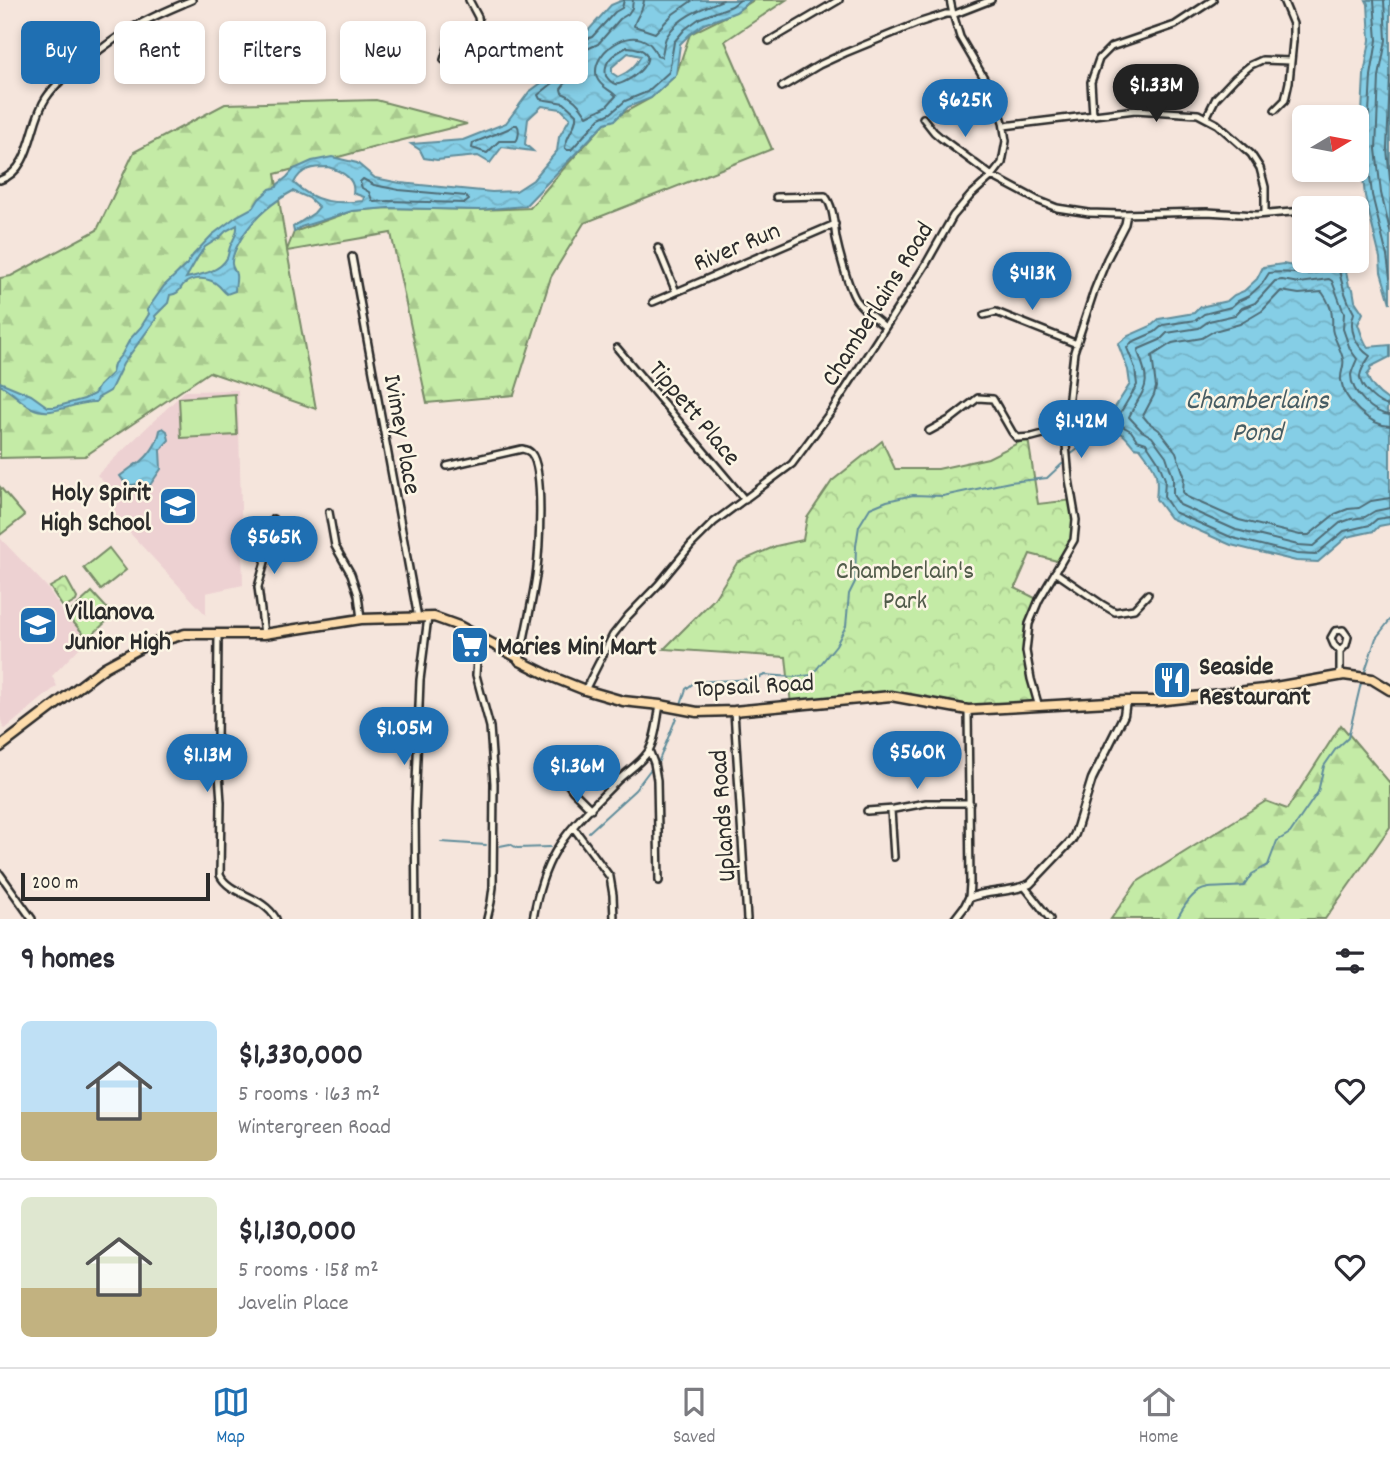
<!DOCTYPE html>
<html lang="en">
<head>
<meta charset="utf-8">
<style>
	body { margin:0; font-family:Dekko,sans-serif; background:#f7f7f7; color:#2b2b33; height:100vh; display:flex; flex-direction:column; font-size:26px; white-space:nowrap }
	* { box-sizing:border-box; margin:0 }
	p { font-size:23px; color:#7c7c81 }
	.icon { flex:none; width:38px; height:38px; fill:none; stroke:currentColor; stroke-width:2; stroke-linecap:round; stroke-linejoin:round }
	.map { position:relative; height:919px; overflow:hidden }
	.side { display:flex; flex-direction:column; background:#fff; flex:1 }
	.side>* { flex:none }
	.hud { position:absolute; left:21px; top:21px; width:700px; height:63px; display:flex; gap:14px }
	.needle { width:46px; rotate:80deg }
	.fabs { position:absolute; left:1292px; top:105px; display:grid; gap:14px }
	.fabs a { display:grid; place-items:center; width:77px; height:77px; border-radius:10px; background:#fff; box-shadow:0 4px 10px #0003; font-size:35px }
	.scale { position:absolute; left:21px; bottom:18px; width:189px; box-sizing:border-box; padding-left:7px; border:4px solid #2b2b2b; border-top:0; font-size:19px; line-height:24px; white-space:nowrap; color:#2b2b2b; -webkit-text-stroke:5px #fcf5e5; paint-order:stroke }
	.price { position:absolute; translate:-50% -60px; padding:0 16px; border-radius:24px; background:#1f6fb2; color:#fff; font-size:23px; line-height:46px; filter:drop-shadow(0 2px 4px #0008) }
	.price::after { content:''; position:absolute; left:50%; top:42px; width:21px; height:16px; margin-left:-10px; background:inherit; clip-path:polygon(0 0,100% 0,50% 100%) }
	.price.active { background:#222; color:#fff }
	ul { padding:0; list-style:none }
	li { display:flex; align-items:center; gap:21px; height:175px; padding:0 21px }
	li+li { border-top:2px solid #e1e1e2 }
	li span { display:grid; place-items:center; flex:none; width:196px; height:140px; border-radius:10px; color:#555 }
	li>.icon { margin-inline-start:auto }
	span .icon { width:84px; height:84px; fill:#fffc; stroke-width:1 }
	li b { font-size:30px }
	h2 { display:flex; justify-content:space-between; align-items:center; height:84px; padding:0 21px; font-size:30px }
	.tag { padding:0 24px; border-radius:10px; background:#fff; box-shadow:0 4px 10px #0003; font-size:24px; line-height:63px }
	.tag.active { background:#1f6fb2; color:#fff }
	.tab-bar { display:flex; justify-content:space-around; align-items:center; height:98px; border-top:2px solid #e1e1e2; background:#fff; font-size:19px; color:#7c7c81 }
	.tab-bar a { display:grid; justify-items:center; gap:4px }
	.tab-bar .active { color:#1f6fb2 }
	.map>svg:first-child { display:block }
</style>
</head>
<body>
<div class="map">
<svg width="1390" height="919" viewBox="0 0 1390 919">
	<defs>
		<pattern id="forest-firs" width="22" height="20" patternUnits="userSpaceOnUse" patternTransform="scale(1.75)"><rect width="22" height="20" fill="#c4eba6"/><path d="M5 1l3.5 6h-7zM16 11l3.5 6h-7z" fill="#a9ca8f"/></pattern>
		<pattern id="park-crowns" width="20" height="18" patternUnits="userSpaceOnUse" patternTransform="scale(1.75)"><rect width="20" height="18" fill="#c4eba6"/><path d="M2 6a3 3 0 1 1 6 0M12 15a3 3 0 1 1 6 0" fill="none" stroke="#a9ca8f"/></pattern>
		<pattern id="water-waves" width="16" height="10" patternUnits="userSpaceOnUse" patternTransform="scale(1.75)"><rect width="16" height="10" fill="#85cee6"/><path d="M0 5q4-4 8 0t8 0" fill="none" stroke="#73b1c5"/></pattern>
	</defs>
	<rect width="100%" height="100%" fill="#f5e5dc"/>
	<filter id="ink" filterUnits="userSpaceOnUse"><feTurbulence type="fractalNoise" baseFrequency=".0143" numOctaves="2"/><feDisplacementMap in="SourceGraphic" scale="14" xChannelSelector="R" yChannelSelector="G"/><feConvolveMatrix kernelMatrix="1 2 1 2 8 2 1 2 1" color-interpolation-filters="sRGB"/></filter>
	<g filter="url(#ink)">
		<path fill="#edd1d2" d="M238,390L243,585L206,593V615L114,516L116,495L97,475L185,391Z
			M0,538L47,587L63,612L89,638L52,676L57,686L4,730L0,717Z"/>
		<path fill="url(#forest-firs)" stroke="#788b68" stroke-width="2" d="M754,0H786L725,41L772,149L584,223L551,277L514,395L427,403L391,233L287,251L316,409L209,372L85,456L0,458V278L11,276L97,230L134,152L225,104L376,100L467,124L383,145L275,174L287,250L294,232L352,211L388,208L479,210L530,208L565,167L605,123L651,98L676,75L690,34L735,12Z
			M1341,725L1390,783V827L1325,919H1111L1137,882L1266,801L1287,809Z"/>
		<path fill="url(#park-crowns)" stroke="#788b68" stroke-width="2" d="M1028,438L1038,504L1073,500L1074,540L1061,562L1030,554L1015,588L1039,600L1029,624L1026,651L1039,707L968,710L891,696L791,705L786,657L664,649L714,599L737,563L776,546L803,540L807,518L832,481L882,441L895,469H938L988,458Z
			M66,578L77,598L76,601L66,607L62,606L50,587Z"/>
		<path fill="#c4eba6" stroke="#788b68" stroke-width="2" d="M235,394L237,435L181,438L179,398Z
			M0,487L24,515L23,517L0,535Z
			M109,548L126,570L101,590L84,568Z
			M92,592L113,615L88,639L67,615Z"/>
		<path fill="url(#water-waves)" stroke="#618d9b" stroke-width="2" fill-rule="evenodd" d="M623,0H751L736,12L704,24L690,34L680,44L676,75L651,98L628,107L615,120L605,123L525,206L479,210L388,208L352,211L301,227L294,232L293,227L314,213L319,207L309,198L293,191C271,203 254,217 241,239C237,246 231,256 232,264C232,268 236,271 236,275C237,279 235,286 235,291L227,294C224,292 222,289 219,286C210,277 192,276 183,285C179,291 178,294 170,295L168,303L155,316L156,319L123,364L110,391L98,398L96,402C74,401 53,418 32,408C20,402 12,391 0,385V382L31,395L48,407H55L84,399L94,394L99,386L112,373L114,364L122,354L130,339L141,327L149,314L147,310L164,286L187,264L193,255L212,235L237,216L254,207L259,199L270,189L277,187L278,184L287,177L294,169L312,161L332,157L357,163L375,178L400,183L492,192L516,191L533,180L557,151L559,137L570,118L561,109L542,106L528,119L525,144L533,151L502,147L490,163L478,156L437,160L424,158L420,150L411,144L463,140L506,123L529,92L552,75L568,54L570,42L578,35L587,32L611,5ZM628,53L641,56C636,66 628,73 618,77L612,73V67ZM328,167C341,171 356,178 353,193L364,197L363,201C336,204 314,203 294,183C301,168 313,167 328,167ZM237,225C238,234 233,239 230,247C229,249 228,257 227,258C220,272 199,275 186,278L198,257L205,247L219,238L226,231Z
			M1366,0H1390V303L1381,272L1380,258L1365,196L1360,150L1364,75L1370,40L1368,4Z
			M1332,261H1344L1349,286L1353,289L1355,301L1363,313L1358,324C1360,330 1364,343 1368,347L1390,345V357L1370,367L1371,370L1367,375C1370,386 1379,394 1388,400L1387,411L1390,417V524L1379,526L1374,531L1347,537L1318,562L1296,561L1231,545L1170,518L1156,499C1159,473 1156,469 1140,448L1134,447C1122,431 1121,431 1101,429L1130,384L1128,370L1118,344L1128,336L1151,326L1159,319L1194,313L1200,307L1227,301L1234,295L1244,291L1257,279L1263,267L1283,264L1298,267L1319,266Z
			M163,428L167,431L169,440L160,450L161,469L148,488L138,484L127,486L120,476L136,464H138C149,456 158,443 160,430Z"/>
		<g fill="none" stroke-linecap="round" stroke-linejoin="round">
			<path stroke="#4f6c76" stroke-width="2" d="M624,0L622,8L615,12L592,37L582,41L577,45L574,57L558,79L538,95L540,99L564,103L576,114C578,125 566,135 565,148L567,150H571L600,118L611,113L625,101L647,92L669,72L674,42L685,29L700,18L732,6L740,0
				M633,0L632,8L628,14L620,19L598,44L585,50L581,63L561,89L562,93C574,97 581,106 587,116L607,106L616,96C611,90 600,87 597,78C588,49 644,17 657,56L661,57C664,51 663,42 667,36C679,16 703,8 723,0
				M644,0C643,12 636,16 634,26L655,33L673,14L693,0
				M1374,0L1377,40L1371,76L1367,150L1372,195L1387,256L1390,278
				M1384,0L1386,40L1379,77L1376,149L1381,193L1390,231
				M627,47C674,50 626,87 615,84C612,83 608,79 606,76C603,60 614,54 627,47Z
				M1390,77L1387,149L1390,180
				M514,125H517C520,128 519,138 516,141H499L487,153L472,148L473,143L508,129Z
				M363,179L374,185L399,190L466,196L469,200L465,203L388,201L374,202L372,200L369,192L362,188L360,182Z
				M1390,406C1379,405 1359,388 1360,376C1361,368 1367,361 1370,356C1356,347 1348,329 1354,313C1345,298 1341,282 1338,265L1334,263C1316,282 1292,269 1269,273L1262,284L1249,296L1238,301L1231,307L1204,314L1196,320L1163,325L1155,332L1132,342L1127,348L1135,368L1137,385L1116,420L1117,423L1131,431L1137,440L1146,443L1158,461L1165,479L1164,497L1174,512L1233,538L1297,554L1315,555L1344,531L1370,525L1377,519L1390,517
				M1390,415C1374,414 1351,393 1351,375C1352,370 1355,364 1357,359L1350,349L1343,329L1344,313L1332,281L1329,279L1299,283L1282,280L1275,281L1255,303L1242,308L1235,315L1209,321L1199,328L1167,333L1160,340L1139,349L1138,352C1153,389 1144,386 1129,417L1142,431L1152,437L1166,456L1173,477V495L1180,505L1236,530L1298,545L1313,546L1340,523L1351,519L1365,517L1375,511L1390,508
				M1390,426C1369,425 1344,401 1341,380C1340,373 1345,365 1343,359C1341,350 1336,342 1333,333C1331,327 1333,323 1332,317C1332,309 1327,299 1322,292L1299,294L1281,291L1262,311L1240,324L1214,331L1202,338L1172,343L1152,356L1156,387L1154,395L1143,416L1148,422L1159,430L1176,452L1184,475L1183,492L1187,497L1239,520L1300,535H1309L1335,514L1348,509L1359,508L1371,501L1390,498"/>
			<path stroke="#618d9b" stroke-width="2" d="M1070,455L1099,433L1101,429
				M1365,671L1376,638L1390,620
				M681,704L686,689L695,682L755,679L765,675L794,677L812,675L836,645L846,626L849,594L855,582L856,546L859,526L870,508L887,501L913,495L943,496L1010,482L1047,478L1062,464
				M658,763L676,718
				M589,832L635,790L650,770
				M441,842L486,845
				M500,846L510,844L517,848L550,847
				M1177,919C1198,879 1206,890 1244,886L1252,874L1268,865L1277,841L1290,833L1318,792L1324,766L1335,750L1348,738L1361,683"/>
			<defs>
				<path id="minor" d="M769,41L839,0
					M444,60L448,47L476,30L479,24L478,17L469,0
					M782,87L819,65L845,53L918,23L946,14H955L991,0
					M1275,110L1285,100L1289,82L1293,41V24L1283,0
					M1093,115L1091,82L1099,59L1111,47L1175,25L1213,0
					M923,118L934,132L941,138L992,176L1002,163L1006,141L1003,122L994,95L960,37L953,14L950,0
					M1206,118L1216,98L1235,78L1251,65L1262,60L1291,61
					M1004,126L1135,110L1198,114L1217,124L1251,154L1260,168L1265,187V214
					M0,180C33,169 29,123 46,98C56,83 70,72 85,61C99,51 113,39 129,30C148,18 171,9 192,0
					M776,197L825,196C834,207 834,225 836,238C839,252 849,291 857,301C864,311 876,319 885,327
					M658,248L676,292
					M352,257L418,618
					M653,302L835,224
					M984,315L996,312L1077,344
					M617,348L745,500
					M929,431L951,419L978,398L993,399L1012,432L1017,438L1032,437L1066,428
					M447,466L522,449C527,450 528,450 531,453C545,469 539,554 536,576C532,604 525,632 520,661
					M329,512L335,546L351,574L358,595L361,619
					M1055,572L1103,605L1115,612L1134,609L1148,594
					M218,634L217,745L221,802L220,875C229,895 263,895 276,919
					M264,634L258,587L268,551L273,519
					M482,638L477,659L476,675L490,727L494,783L493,887L491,902L487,919
					M1340,675V651L1334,645L1331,638L1335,631L1343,630L1348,637L1346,645L1340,651
					M585,690L613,635L628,616L658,585L691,545L714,522L792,464L832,410L926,264L953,216L971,195L992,176L1037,200L1057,208L1089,213L1120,214L1207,212L1256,215L1304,211
					M1039,707L1031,679L1026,651L1029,624L1039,600L1074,540L1076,520L1069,479L1065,433L1074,352L1094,291L1107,259L1125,224L1127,214
					M968,710L970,883L969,898
					M734,711L747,919
					M649,750L654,763L657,780L659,881
					M563,777L573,791L591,809
					M891,810L894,857
					M867,811L894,809L926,803H970
					M573,827L610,877L613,895L614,919
					M0,874L32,919
					M1024,886L1050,919
					M416,919L415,810L420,680L428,617
					M533,919C537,896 543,872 555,852C570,826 595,804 616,782C626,772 640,764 648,752C656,739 657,720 660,705"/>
				<path id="tertiary" d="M955,919L965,906L969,898C988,890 1011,893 1030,884L1071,841L1075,834L1092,779L1124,715L1126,701"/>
				<path id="primary" d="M0,747L105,667L144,646L185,634H264L361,619L434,617L459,626L517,657L520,661L550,676L585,690L623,701L660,705L697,712L734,711L891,696L968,710L1126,701H1157L1264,689L1344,675L1372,679L1390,690"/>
			</defs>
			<use href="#minor" stroke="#2b2b2b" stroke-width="10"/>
			<use href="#tertiary" stroke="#2b2b2b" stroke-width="11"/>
			<use href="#primary" stroke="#2b2b2b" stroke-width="13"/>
			<use href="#minor" stroke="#fcf5e5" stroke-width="5"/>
			<use href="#tertiary" stroke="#fcf5e5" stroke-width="6"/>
			<use href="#primary" stroke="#fddcac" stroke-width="8"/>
		</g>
	</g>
	<defs>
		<symbol id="school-square" viewBox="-11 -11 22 22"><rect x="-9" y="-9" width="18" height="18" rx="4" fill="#1f6fb2" stroke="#fcf5e5"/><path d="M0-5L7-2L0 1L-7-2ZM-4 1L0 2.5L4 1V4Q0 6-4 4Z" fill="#fff"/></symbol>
		<symbol id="supermarket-square" viewBox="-11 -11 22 22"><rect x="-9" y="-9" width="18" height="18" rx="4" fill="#1f6fb2" stroke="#fcf5e5"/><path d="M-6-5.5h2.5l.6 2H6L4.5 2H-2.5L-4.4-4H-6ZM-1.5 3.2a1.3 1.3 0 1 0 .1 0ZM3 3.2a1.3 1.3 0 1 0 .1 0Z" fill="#fff"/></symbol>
		<symbol id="restaurant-square" viewBox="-11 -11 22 22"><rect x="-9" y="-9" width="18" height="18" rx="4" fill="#1f6fb2" stroke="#fcf5e5"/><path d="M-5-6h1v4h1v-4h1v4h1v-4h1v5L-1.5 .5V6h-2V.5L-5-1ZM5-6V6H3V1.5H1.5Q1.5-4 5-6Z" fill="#fff"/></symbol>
	</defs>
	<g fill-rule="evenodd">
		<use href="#school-square" x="156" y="484" width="44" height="44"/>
		<use href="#school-square" x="16" y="603" width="44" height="44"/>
		<use href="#supermarket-square" x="448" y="623" width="44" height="44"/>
		<use href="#restaurant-square" x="1150" y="658" width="44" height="44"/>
	</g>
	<g text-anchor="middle" stroke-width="5" stroke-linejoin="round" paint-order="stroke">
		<g font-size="26" fill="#2b2b2b" stroke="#fcf5e5">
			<text transform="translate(736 245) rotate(-23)" y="9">River Run</text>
			<text transform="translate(876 303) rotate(-58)" y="9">Chamberlains Road</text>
			<text transform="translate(696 412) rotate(50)" y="9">Tippett Place</text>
			<text transform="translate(404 434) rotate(80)" y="9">Ivimey Place</text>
			<text transform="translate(754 684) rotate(-3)" y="9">Topsail Road</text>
			<text transform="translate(721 816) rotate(-94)" y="9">Uplands Road</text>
		</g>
		<g font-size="26" font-weight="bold" fill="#2b2b2b" stroke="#fcf5e5" text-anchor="start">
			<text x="151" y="500" text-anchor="end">Holy Spirit<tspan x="151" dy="30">High School</tspan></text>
			<text x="65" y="619">Villanova<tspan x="65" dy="30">Junior High</tspan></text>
			<text x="497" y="654">Maries Mini Mart</text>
			<text x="1199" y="674">Seaside<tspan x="1199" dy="30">Restaurant</tspan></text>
		</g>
		<g font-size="26" fill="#515b4a" stroke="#fcf5e5">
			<text x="905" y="578">Chamberlain's<tspan x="905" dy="30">Park</tspan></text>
		</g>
		<g font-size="28" font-style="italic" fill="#465c63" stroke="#fcf5e5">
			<text x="1257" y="408">Chamberlains<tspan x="1257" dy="32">Pond</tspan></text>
		</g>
	</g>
</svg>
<div class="fabs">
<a><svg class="needle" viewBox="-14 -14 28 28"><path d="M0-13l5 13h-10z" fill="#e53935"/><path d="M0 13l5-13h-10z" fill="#7c7c81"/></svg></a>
<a><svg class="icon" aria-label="layers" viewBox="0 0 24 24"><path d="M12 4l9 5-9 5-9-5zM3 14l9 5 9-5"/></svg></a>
</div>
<div class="scale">200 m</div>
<b class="price active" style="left:1156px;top:124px">$1.33M</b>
<b class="price" style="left:965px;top:139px">$625K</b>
<b class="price" style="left:1032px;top:312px">$413K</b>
<b class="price" style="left:1081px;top:460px">$1.42M</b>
<b class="price" style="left:274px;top:576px">$565K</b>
<b class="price" style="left:404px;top:767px">$1.05M</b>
<b class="price" style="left:917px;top:791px">$560K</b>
<b class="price" style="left:207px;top:794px">$1.13M</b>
<b class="price" style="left:577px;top:805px">$1.36M</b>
<div class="hud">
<a class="tag active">Buy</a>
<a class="tag">Rent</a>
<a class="tag">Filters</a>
<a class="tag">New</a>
<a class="tag">Apartment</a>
</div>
</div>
<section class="side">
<h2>9 homes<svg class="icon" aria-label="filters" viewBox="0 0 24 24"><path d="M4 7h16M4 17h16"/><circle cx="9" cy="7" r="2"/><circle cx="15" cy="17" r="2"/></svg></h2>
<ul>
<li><span style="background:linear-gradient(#bfe0f5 65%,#c2b280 0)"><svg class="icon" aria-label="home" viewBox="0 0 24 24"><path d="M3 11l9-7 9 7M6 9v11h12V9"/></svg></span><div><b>$1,330,000</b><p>5 rooms · 163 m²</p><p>Wintergreen Road</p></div><svg class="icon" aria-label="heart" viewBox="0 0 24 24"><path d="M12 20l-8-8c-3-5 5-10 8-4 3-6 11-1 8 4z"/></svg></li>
<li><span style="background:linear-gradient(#dfe7d0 65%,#c2b280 0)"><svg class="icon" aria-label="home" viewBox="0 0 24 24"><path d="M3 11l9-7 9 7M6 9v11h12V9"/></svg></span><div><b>$1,130,000</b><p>5 rooms · 158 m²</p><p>Javelin Place</p></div><svg class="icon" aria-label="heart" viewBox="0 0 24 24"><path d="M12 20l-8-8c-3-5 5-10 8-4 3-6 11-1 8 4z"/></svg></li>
</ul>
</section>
<nav class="tab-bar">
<a class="active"><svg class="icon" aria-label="map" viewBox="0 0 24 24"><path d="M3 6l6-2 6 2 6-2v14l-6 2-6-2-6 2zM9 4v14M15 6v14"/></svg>Map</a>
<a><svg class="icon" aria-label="saved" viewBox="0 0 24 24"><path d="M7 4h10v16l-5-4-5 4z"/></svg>Saved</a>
<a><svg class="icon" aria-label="home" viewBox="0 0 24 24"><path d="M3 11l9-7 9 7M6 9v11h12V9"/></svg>Home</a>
</nav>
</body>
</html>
